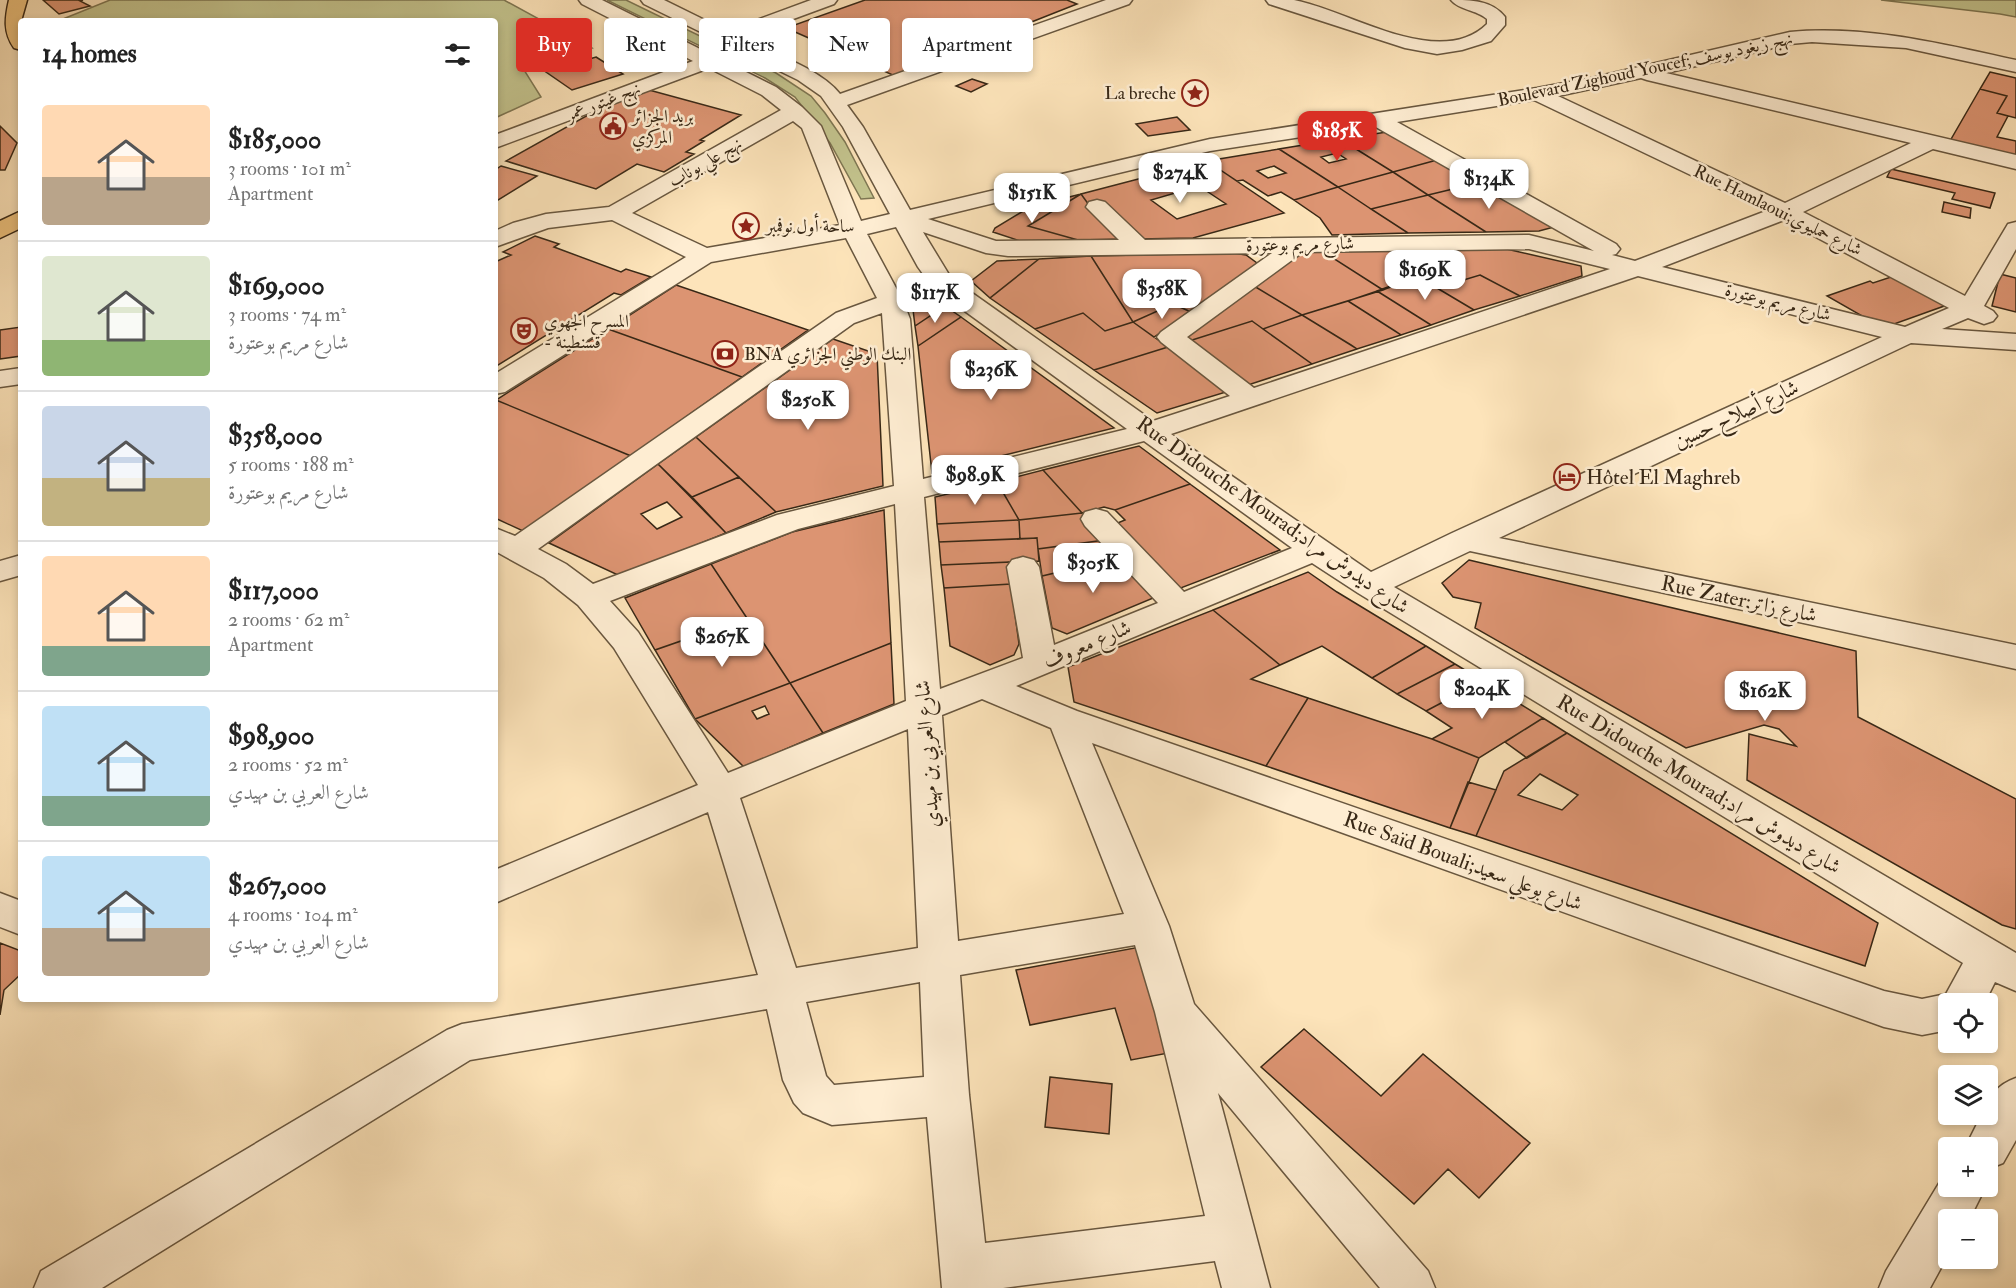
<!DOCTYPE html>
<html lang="en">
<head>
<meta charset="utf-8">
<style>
	body { margin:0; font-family:"IM FELL Double Pica",Amiri,serif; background:#f6f6f6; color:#222; height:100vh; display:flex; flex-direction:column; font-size:22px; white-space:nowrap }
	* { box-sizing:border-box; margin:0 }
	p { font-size:20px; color:#767676 }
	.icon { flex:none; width:33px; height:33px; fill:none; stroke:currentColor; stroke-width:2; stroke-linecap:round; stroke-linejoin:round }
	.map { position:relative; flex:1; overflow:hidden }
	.details { position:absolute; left:18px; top:18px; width:480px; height:984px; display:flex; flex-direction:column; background:#fff; border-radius:6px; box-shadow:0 3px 9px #0003 }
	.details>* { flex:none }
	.hud { position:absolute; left:516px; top:18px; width:570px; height:54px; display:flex; gap:12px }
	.controls { position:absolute; left:1938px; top:993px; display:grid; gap:12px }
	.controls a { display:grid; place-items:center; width:60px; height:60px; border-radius:6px; background:#fff; box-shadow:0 3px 9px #0003; font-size:30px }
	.price { position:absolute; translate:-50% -51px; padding:0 14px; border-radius:12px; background:#fff; color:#222; font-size:20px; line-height:39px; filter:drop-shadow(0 2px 3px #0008) }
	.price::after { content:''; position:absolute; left:50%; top:36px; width:18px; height:14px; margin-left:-9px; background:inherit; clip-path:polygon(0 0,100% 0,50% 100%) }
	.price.on { background:#d93025; color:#fff }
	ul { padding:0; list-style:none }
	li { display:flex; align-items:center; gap:18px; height:150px; padding:0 24px }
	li+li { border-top:2px solid #e0e0e0 }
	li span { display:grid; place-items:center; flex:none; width:168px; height:120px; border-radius:6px; color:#555 }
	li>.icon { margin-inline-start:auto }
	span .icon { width:72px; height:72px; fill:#fffc; stroke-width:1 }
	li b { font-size:26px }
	h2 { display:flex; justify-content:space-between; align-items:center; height:72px; padding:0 24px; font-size:26px }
	.tag { padding:0 21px; border-radius:6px; background:#fff; box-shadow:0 3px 9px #0003; font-size:21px; line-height:54px }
	.tag.on { background:#d93025; color:#fff }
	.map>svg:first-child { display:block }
</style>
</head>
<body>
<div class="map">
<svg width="2016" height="1288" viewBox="0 0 2016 1288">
	<rect width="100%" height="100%" fill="#fde4ba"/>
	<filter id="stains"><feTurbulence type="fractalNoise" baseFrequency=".00333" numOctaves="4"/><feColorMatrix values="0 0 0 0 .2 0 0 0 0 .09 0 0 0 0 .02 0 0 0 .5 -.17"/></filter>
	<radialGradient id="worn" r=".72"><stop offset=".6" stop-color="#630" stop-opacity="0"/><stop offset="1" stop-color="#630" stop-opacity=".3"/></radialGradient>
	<path fill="#c3c38d" stroke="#7e7652" stroke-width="1.5" d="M110,0H504L592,48L524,70L541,97L495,118V21H58Z
		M607,0H626L776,73L811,96L825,113L845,142L874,198L861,199L830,143L795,97L765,78Z
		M1881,0H2016V17L2000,14Z"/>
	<path fill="#dc9472" stroke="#382816" stroke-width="1.5" fill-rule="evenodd" d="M43,0H83L80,1L90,6L59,14Z
		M865,0H1067L1077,4L895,76L786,28Z
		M596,57L623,74L572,90L546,72Z
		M1990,72L2016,78V118L1997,113L2007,96L1980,89Z
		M972,79L987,84L971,92L956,86Z
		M638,87L741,115L700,140L704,141L686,152L694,154L664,172L637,164L596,189L506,161Z
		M1980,89L2007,96L1997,113L2008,116L1997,137L2016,141V156L1950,141Z
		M1177,117L1190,130L1148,136L1136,124Z
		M0,126L17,143L5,170H0Z
		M1387,132L1437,160L1393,172L1340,139Z
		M1340,139L1393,172L1338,187L1279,149ZM1337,153L1346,159L1329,163L1321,157Z
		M1279,149L1338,187L1294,200L1281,192L1268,196L1243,180L1237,181L1207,161ZM1274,166L1286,173L1268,178L1257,171Z
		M1437,160L1478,183L1428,195L1393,172Z
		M1207,161L1284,213L1193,238L1138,239L1089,205L1081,194ZM1199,186L1226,204L1177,219L1151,200Z
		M501,166L537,176L495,202V170Z
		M1891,169L1995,193L1990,208L1952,199L1955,193L1887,177Z
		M1393,172L1428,195L1371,209L1338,187Z
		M1478,183L1554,227L1539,231L1486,232L1428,195Z
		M1338,187L1371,209L1408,233L1332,235L1320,218L1294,200Z
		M1081,194L1089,205L1124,239L1078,240L1028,226Z
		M1081,194L1028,226L1078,240L1020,241L993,232L995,228L1030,207Z
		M1428,195L1486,232L1408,233L1371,209Z
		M1944,202L1971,208L1970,218L1942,212Z
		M535,236L559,244L554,247L621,272L626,269L651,277L621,295L614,293L495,367V262L511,255L503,252Z
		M1502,248L1581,266L1582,276L1520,296L1480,275L1437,288L1418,276L1430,272L1419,249Z
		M1419,249L1430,272L1383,290L1322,251Z
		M1304,251H1322L1383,290L1302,315L1254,286Z
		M1233,253L1246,255L1257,263L1255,269L1191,312L1173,304L1133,322L1091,256Z
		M1091,256L1133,322L1105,331L1083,313L1035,329L990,298L1039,259Z
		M1039,259L990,298L971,281L997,261Z
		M2000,274L2016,278V312L1992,306Z
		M1480,275L1520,296L1474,310L1437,288Z
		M1418,276L1437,288L1474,310L1431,325L1377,291Z
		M1894,276L1947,305L1883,328L1827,296L1870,281L1873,283Z
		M676,285L808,330L742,377L608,329Z
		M1254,286L1302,315L1263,329L1252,321L1189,341L1188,333Z
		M926,290L945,306L915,326L911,293Z
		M1377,291L1431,325L1401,335L1348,301Z
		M1348,301L1395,331L1401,335L1357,349L1302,315Z
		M1173,304L1191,312L1154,337L1133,322Z
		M945,306L961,317L918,346L915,326Z
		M1083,313L1105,331L1133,322L1168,347L1094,370L1035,329Z
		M1302,315L1351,345L1357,349L1312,364L1263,329Z
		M961,317L1114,428L932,473L918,346Z
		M1252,321L1312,364L1248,385L1189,341Z
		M21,327V356L0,359V330Z
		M608,329L742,377L631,456L496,400Z
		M833,339L877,354L883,486L776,512L696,437Z
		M1168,347L1226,392L1157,413L1094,370Z
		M495,400H496L631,456L523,531L495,518Z
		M696,437L739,477L692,497L658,464Z
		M1139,446L1190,484L1115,510L1104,507L1082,513L1043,470Z
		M658,464L726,533L620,576L549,543ZM667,502L682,517L657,529L641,514Z
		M1043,470L1082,513L1019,520L997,482Z
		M739,477L776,512L726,533L692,497Z
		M997,482L1019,520L937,524L935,497Z
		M1190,484L1280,550L1173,591L1108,527L1125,520L1115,510Z
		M884,510L891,643L790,683L711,564L792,532Z
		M1082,513L1105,540L1038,549L1037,538L1020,539L1019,520Z
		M1019,520L1020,539L939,542L937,524Z
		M1037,538L1039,561L941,565L939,542Z
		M1105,540L1122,557L1042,576L1038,549Z
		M1122,557L1158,596L1067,634L1052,628L1042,576Z
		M1469,560L1856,651L1858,717L2016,799V929L2002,925L1747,780L1749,734L1796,746L1779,729L1764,725L1686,748L1475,628L1481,603L1453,597L1442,583Z
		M1009,562L1011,584L944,588L941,565Z
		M711,564L747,618L655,650L625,598Z
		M1308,572L1337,592L1426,646L1372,678L1322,646L1280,665L1213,610Z
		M1011,584L1019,644L1014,655L990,665L950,646L944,588Z
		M1213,610L1280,665L1251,679L1308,698L1266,766L1074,702L1068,667Z
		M747,618L790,683L695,719L655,650Z
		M891,643L894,704L823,733L790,683Z
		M1426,646L1455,664L1397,694L1372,678Z
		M1455,664L1483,681L1426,711L1397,694Z
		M1483,681L1543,718L1479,758L1432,739L1452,728L1426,711Z
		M790,683L823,733L744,767L695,719ZM765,706L769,714L757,719L752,711Z
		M1308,698L1432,739L1479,758L1450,828L1266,766Z
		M1543,718L1567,733L1527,758L1505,742Z
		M1567,733L1878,923L1865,966L1476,836L1504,771ZM1540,774L1578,795L1562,810L1518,795Z
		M1468,782L1496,790L1476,836L1450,828Z
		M0,943L21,951V974L4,990L0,1015Z
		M1140,947L1174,1052L1131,1060L1115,1008L1030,1025L1016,970Z
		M1304,1029L1381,1096L1423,1054L1530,1143L1479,1198L1448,1169L1414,1204L1261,1067Z
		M1050,1077L1112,1084L1109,1134L1045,1127Z"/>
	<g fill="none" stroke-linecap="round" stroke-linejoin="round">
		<defs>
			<path id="minor" d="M579,0H602L776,87L802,107L821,126L861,221L890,214L843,127L821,96L798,80L644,4L641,0H664L727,31L811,0H837L834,4L742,38C770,52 821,69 840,94L1106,0H1132L1129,4L847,105L863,127L910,210L1210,139L1537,88L1591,78L1790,32C1867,25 1942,44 2016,60V72L1906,48L1812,42L1790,44L1666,73L2016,155V169L1933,149L1803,212L1965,296L2008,224L2016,222V249L1984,306L1993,311L1997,316L1993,321L1984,324L1968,318L1942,329L2016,334V350L1911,343L1499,538L2016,645V669L1470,551L1394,587L2016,953V991L1995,982L1984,1004H1948V1030L1922,1035L1884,1027L1092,743L1169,926L1194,1004L1428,1271L1435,1288H1380L1218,1093L1270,1288H1222L1215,1261L1003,1288H942L927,1117L832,1125L803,1113L794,1103L783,1080L767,1009L470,1060L102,1288H34L41,1271L447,1030L462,1024L758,975L708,812L495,903V870L698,785L614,648L578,605L544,578L495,551V528L515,536L836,313L877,298L846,238L711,262L505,392L495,394V374L686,257L612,220L548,228L495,247V231L513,223L546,214L609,207L781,110L762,95L709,68L495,148V135L693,61L582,4ZM1641,78L1647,80L1911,143L1785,203L1558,96ZM1534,100L1766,211L1635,261L1612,255L1616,254L1620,249L1616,244L1397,122ZM793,121L802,128L840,225L707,248L632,213ZM1374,126L1594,251L1529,235L1145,240L1105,202L1097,200L1089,202L1086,207L1119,240L996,241L928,219L1210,151ZM1784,220L1949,308L1905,327L1662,267ZM896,227L918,267L933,288L1127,429L923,479L910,319L903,301L867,234ZM923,232L986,253L1008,256L1272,253L1161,332L1157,337L1161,342L1230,396L1153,421L951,278ZM1529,249L1610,269L1254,388L1187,337L1303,252ZM1638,276L1882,337L1452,533L1371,572L1171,434ZM882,313L894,486L777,515L593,584L566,564L538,549L854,323ZM1144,441L1292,548L1184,592L1107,512L1096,509L1085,512L1081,519L1085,526L1158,603L1054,645L1039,567L1034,560L1023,557L1012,560L1007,567L1023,658L940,689L924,497ZM895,504L906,701L728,773L638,632L610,601L798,529ZM1312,563L1358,593L1963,963L1946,994L1922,999L1884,991L1077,711L1016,686ZM982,699L1051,728L1124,914L958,941L942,715ZM908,729L918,948L796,968L740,798ZM1135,945L1155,1012L1205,1216L985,1243L969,1095L960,975ZM920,982L924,1077L834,1085L826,1076L806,1002Z
				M1266,0C1275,0 1285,0 1294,0C1348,10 1439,71 1487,24V19C1477,10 1459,10 1451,0C1471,0 1492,0 1505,17V25L1491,41L1462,50L1437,54L1405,48L1269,4Z
				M21,368V384L0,387V371Z
				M21,555V575L0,581V561Z
				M0,893L21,901V935L0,927Z
				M2016,1078V1140L2003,1163L1988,1169V1148H1965L1982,1114H1988C1988,1095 1999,1084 2016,1078Z
				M1947,1170L1948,1186H1986L1969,1220H1948V1255L1930,1288H1879L1886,1271Z"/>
			<path id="major" d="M9,0H27L21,21V50L14,48C3,32 5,18 9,0Z
				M21,211V228L0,238V221Z"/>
		</defs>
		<use href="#minor" stroke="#69573f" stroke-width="3"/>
		<use href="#major" stroke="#382816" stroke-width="3"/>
		<use href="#minor" fill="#feedd2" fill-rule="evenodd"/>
		<use href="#major" fill="#eec27d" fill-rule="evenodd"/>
	</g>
	<defs>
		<symbol id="sight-ring" viewBox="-11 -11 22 22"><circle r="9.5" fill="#feedd2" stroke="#8f2418" stroke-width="1.5"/><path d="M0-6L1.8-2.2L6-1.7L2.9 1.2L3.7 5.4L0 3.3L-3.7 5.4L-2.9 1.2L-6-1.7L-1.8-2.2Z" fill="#8f2418"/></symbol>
		<symbol id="civic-ring" viewBox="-11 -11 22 22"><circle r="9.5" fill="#feedd2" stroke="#8f2418" stroke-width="1.5"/><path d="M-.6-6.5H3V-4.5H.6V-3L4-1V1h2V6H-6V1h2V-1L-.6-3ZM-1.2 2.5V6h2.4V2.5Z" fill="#8f2418"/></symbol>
		<symbol id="theatre-ring" viewBox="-11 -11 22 22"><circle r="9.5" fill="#feedd2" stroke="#8f2418" stroke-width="1.5"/><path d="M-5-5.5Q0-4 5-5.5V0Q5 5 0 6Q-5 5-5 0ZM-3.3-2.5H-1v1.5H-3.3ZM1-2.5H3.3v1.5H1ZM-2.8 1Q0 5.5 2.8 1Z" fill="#8f2418"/></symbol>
		<symbol id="bank-ring" viewBox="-11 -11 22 22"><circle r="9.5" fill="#feedd2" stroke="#8f2418" stroke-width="1.5"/><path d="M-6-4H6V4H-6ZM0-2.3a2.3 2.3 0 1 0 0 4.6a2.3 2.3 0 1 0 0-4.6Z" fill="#8f2418"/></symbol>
		<symbol id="hotel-ring" viewBox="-11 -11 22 22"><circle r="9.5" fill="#feedd2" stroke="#8f2418" stroke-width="1.5"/><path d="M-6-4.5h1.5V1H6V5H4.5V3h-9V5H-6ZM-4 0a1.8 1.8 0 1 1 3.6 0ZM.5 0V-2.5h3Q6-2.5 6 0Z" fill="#8f2418"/></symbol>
	</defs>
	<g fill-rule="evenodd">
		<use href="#sight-ring" x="1180" y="78" width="30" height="30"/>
		<use href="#civic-ring" x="598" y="111" width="30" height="30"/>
		<use href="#sight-ring" x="731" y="211" width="30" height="30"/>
		<use href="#theatre-ring" x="509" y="316" width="30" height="30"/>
		<use href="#bank-ring" x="710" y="339" width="30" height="30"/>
		<use href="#hotel-ring" x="1552" y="462" width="30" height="30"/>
	</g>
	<g text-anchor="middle" stroke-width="5" stroke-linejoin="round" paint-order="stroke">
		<g font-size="18" fill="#382816" stroke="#feedd2">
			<text transform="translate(1645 69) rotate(-12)" y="6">Boulevard Zighoud Youcef; نهج زيغود يوسف</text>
			<text transform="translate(603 101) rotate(-21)" y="6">نهج غيتور عمر</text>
			<text transform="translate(705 162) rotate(-30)" y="6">نهج علي بوناب</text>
			<text transform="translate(1778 210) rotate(26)" y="6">Rue Hamlaoui;شارع حمليوي</text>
			<text transform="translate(1300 244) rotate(-1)" y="6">شارع مريم بوعتورة</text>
			<text transform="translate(1778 302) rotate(14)" y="6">شارع مريم بوعتورة</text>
		</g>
		<g font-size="18" fill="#382816" stroke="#feedd2" text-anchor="start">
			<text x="1176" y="99" text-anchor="end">La breche</text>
			<text x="632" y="122">بريد الجزائر<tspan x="632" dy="21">المركزي</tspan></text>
			<text x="766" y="232">ساحة أول نوفمبر</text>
			<text x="544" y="327">المسرح الجهوي<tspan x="544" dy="21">- قسنطينة</tspan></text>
			<text x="744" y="360">BNA البنك الوطني الجزائري</text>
		</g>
		<g font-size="21" fill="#382816" stroke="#feedd2">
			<text transform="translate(1736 414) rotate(-25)" y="7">شارع أصلاح حسين</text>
			<text transform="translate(1273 515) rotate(35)" y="7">Rue Didouche Mourad;شارع ديدوش مراد</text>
			<text transform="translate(1739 599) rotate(12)" y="7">Rue Zater;شارع زاتر</text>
			<text transform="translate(1087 644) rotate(-23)" y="7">شارع معروف</text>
			<text transform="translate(927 754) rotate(-94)" y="7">شارع العربي بن مهيدي</text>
			<text transform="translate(1699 784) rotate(31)" y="7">Rue Didouche Mourad;شارع ديدوش مراد</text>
			<text transform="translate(1463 861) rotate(20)" y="7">Rue Saïd Bouali;شارع بوعلي سعيد</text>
		</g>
		<g font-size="21" fill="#382816" stroke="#feedd2" text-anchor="start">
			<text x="1586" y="484">Hôtel El Maghreb</text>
		</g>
	</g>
	<rect width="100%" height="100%" filter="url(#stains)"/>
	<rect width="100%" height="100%" fill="url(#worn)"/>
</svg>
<div class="controls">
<a><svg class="icon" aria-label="locate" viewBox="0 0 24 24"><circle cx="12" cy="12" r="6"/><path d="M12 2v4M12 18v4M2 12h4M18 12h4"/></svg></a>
<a><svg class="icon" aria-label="layers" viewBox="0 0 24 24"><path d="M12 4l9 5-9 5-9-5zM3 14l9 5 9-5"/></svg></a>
<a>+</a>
<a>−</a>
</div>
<b class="price on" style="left:1337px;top:162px">$185K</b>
<b class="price" style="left:1180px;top:204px">$274K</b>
<b class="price" style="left:1489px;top:210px">$134K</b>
<b class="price" style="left:1032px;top:224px">$151K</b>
<b class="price" style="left:1425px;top:301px">$169K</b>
<b class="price" style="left:1162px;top:320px">$358K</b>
<b class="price" style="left:935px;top:324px">$117K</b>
<b class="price" style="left:991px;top:401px">$236K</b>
<b class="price" style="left:808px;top:431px">$250K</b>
<b class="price" style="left:975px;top:506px">$98.9K</b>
<b class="price" style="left:1093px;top:594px">$305K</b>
<b class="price" style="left:722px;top:668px">$267K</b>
<b class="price" style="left:1482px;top:720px">$204K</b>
<b class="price" style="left:1765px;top:722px">$162K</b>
<div class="hud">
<a class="tag on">Buy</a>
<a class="tag">Rent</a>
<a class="tag">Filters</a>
<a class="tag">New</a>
<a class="tag">Apartment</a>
</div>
<section class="details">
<h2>14 homes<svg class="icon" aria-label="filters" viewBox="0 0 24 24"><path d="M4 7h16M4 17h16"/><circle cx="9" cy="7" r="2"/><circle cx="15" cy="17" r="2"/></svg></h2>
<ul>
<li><span style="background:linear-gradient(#ffd9b3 60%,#b9a48a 0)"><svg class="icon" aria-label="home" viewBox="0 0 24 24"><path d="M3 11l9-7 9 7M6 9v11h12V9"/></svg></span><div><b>$185,000</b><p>3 rooms · 101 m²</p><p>Apartment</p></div></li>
<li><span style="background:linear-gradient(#dfe7d0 70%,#8fb573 0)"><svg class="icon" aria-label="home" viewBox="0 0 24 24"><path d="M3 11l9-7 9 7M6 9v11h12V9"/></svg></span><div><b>$169,000</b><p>3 rooms · 74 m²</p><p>شارع مريم بوعتورة</p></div></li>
<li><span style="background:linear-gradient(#c9d6e8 60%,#c2b280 0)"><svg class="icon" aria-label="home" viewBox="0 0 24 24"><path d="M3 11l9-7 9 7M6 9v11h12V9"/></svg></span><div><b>$358,000</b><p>5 rooms · 188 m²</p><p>شارع مريم بوعتورة</p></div></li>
<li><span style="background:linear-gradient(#ffd9b3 75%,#7fa58c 0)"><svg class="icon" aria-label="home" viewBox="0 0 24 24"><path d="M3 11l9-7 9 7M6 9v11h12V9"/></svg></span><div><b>$117,000</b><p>2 rooms · 62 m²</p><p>Apartment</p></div></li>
<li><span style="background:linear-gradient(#bfe0f5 75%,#7fa58c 0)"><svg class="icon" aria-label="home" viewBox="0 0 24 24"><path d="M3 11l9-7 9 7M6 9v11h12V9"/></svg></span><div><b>$98,900</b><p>2 rooms · 52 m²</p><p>شارع العربي بن مهيدي</p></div></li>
<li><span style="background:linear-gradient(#bfe0f5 60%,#b9a48a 0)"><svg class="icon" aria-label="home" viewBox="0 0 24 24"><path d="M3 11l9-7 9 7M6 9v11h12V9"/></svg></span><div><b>$267,000</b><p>4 rooms · 104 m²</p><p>شارع العربي بن مهيدي</p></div></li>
</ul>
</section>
</div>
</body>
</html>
